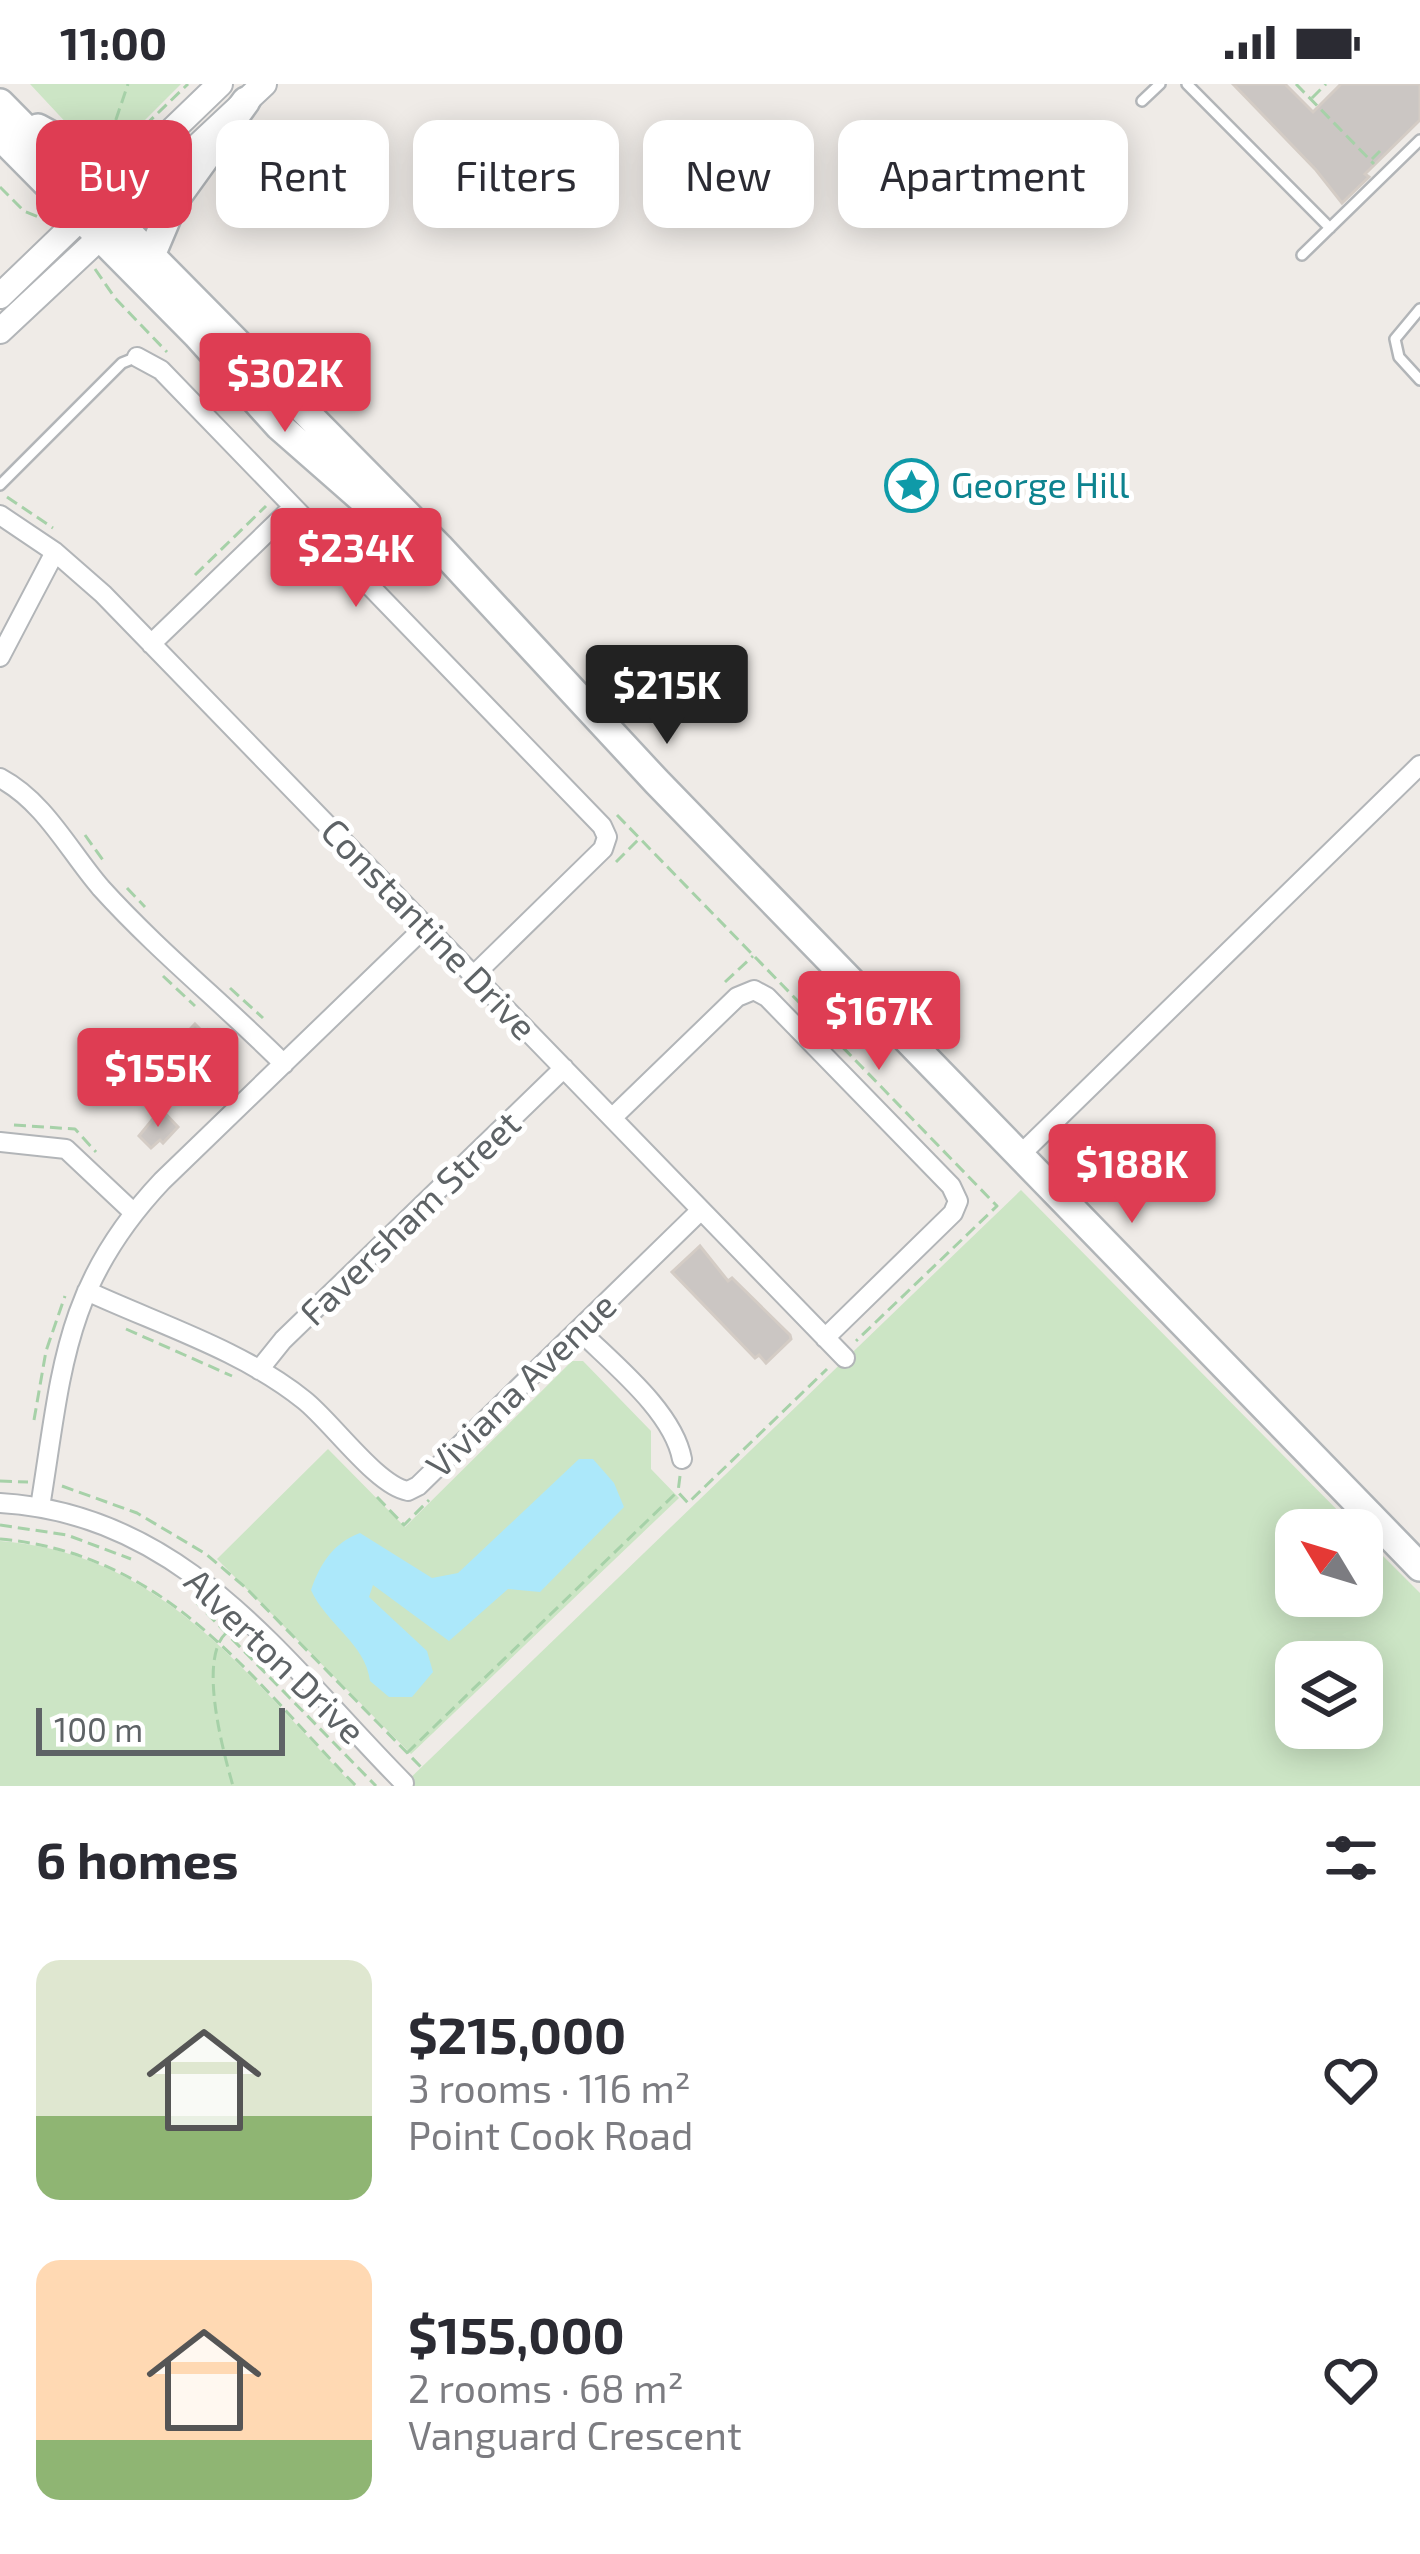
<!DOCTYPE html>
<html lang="en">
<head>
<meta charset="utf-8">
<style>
	body { margin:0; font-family:"Exo 2",sans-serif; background:#f7f7f7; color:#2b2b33; height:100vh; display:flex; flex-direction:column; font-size:45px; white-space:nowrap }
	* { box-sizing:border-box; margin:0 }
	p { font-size:39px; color:#7c7c81 }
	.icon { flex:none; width:66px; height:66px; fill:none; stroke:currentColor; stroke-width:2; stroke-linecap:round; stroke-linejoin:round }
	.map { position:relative; height:1702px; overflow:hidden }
	.details { display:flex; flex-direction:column; background:#fff; flex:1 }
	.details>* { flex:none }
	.banner { position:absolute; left:36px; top:36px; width:1350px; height:108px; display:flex; gap:24px }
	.needle { width:78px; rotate:308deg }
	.tools { position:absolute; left:1275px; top:1425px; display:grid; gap:24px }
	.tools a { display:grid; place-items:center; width:108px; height:108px; border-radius:24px; background:#fff; box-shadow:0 6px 30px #0003; font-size:60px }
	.scale { position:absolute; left:36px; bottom:30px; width:249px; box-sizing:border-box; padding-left:12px; border:6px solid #5e6366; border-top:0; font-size:33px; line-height:42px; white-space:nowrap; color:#5e6366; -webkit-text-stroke:9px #fff; paint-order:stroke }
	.price { position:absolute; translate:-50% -102px; padding:0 27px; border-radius:12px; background:#de3d53; color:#fff; font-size:39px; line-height:78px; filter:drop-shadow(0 3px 6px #0008) }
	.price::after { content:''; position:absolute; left:50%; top:72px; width:36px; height:27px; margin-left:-18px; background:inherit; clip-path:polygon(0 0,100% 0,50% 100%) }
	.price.current { background:#222; color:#fff }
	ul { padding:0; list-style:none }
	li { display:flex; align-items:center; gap:36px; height:300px; padding:0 36px }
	li span { display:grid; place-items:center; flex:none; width:336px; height:240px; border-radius:24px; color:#555 }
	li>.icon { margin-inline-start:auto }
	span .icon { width:144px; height:144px; fill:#fffc; stroke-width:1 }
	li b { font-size:51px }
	h2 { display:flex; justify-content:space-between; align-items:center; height:144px; padding:0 36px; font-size:51px }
	.pill { padding:0 42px; border-radius:24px; background:#fff; box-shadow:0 6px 30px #0003; font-size:42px; line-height:108px }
	.pill.current { background:#de3d53; color:#fff }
	.status { display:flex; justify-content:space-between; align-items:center; height:84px; padding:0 60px; background:#fff; direction:ltr }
	.status svg { height:33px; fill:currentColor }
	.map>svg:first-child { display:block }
</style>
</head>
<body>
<div class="status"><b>11:00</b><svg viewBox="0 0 49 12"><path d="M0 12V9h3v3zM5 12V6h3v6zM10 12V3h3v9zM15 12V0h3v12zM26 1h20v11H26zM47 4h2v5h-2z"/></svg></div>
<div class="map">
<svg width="1420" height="1702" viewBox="0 0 1420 1702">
	<rect width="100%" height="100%" fill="#efebe7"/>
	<path fill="#cce5c5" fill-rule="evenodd" d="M30,0H181L121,60L71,44Z
		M1021,1106L1357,1446H1296V1512H1362V1451L1420,1509V1702H402ZM1296,1578H1362V1644H1296Z
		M572,1277H583L651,1347V1385L679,1414L411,1670L217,1475L328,1365L405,1443Z
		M0,1457C163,1469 249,1594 354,1702H0Z"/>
	<path fill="#ace8fa" d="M579,1375H593L614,1399L624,1423L540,1508L508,1505L449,1557L373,1501L369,1513L427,1567L433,1588L412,1613H389L370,1597C366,1560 326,1540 311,1506C320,1480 333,1459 360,1449L432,1494L458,1489Z"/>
	<path fill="#cbc6c3" stroke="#d4ccc5" stroke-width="3" d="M1233,0H1285L1313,28L1341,0H1420V36L1365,90L1369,93L1342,119L1316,86Z
		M195,940L204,949L207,946L217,958L167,1007L149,989Z
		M161,1025L178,1043L163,1059L160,1056L151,1064L139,1052Z
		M700,1162L728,1197L732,1194L790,1251L791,1255L766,1279L759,1271L755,1274L672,1188Z"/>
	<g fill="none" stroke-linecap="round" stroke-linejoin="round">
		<defs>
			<path id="service" d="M1187,0L1330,144
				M1142,17L1160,0
				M1302,171L1420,56
				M1420,225L1395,255L1399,273L1420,296
				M0,401L122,279L137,273"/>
			<path id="minor" d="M137,273L161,286L602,742L607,753L603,765L474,891
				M0,431L55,468L103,510L845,1274
				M151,560L293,423
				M0,573L55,468
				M0,694C45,718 69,767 101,804C158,867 224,920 284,980
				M612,1034L737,913L754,906L767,913L951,1102L958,1117L953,1129L825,1254
				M0,1058L66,1065L134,1129
				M1020,1071L1420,681
				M87,1207C158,1240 242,1266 304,1316C331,1337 377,1402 408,1407L418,1402L701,1126
				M579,1246C613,1280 673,1327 682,1375
				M259,1286L283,1256L564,984
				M0,1419C186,1430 284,1578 404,1699
				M40,1423C62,1289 62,1203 162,1097L426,842"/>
			<path id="tertiary" d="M0,212L220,0
				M0,247L264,0"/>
			<path id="secondary" d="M0,19L439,463L657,698L1420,1483
				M38,44L99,77L135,81
				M0,52L197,251L279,342L418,464
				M152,169L174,117L246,17"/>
		</defs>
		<use href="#service" stroke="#b2b5b8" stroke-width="14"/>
		<use href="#minor" stroke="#b2b5b8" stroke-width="22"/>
		<use href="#tertiary" stroke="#b2b5b8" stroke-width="28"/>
		<use href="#secondary" stroke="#b1b5b8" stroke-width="32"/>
		<path stroke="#a6d1a8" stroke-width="3" stroke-dasharray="12 6" stroke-linecap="butt" d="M1296,0L1374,80
			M1312,14L1326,0
			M110,53L128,0
			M132,54L188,0
			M1372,75L1380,67
			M0,103L24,127L46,136
			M95,185L115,214L167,268
			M7,413L53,444
			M195,491L266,422
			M617,731L997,1122L856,1257
			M85,751L105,779
			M616,778L639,755
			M127,804L145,823
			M163,892L195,922
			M725,898L753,872
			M230,904L263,934
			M14,1041L75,1045L96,1068
			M126,1245L232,1292
			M34,1336L46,1267L65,1212
			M680,1392L678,1408L688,1419L827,1285
			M0,1397L28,1398
			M62,1402L137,1429L206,1470L246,1504L421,1683
			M377,1413L404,1441L429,1416
			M0,1441L67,1451L131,1475
			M0,1455C167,1470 248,1591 356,1702
			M194,1516L376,1702
			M226,1549C198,1575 223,1667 233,1702
			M407,1669L676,1409"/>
		<use href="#service" stroke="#fff" stroke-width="9"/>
		<use href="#minor" stroke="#fff" stroke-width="18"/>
		<use href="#tertiary" stroke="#fff" stroke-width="24"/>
		<use href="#secondary" stroke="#fff" stroke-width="27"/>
	</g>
	<defs>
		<symbol id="sight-ring" viewBox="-11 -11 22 22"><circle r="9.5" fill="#fff" stroke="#0f9aa8" stroke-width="1.5"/><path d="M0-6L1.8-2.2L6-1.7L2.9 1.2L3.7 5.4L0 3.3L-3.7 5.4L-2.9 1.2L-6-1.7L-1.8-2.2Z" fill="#0f9aa8"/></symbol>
	</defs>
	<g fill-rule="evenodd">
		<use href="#sight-ring" x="882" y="372" width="59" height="59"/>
	</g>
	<g text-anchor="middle" stroke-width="10" stroke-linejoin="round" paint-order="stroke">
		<g font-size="36" fill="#0d838f" stroke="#fff" text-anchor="start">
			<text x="951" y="414">George Hill</text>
		</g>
		<g font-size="36" fill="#5e6366" stroke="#fff">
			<text transform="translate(429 845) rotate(46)" y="13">Constantine Drive</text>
			<text transform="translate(410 1134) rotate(-44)" y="13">Faversham Street</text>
			<text transform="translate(521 1301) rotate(-44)" y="13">Viviana Avenue</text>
			<text transform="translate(275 1572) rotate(44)" y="13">Alverton Drive</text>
		</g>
	</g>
</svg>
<div class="tools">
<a><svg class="needle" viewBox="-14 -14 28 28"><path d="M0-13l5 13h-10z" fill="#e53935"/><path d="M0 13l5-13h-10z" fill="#7c7c81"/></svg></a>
<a><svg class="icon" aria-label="layers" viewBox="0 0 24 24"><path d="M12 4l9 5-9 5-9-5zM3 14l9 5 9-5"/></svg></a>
</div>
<div class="scale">100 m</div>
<b class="price" style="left:285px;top:351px">$302K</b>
<b class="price" style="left:356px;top:526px">$234K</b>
<b class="price current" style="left:667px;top:663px">$215K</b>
<b class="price" style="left:879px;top:989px">$167K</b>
<b class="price" style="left:158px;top:1046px">$155K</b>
<b class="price" style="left:1132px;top:1142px">$188K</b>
<div class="banner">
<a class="pill current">Buy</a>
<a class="pill">Rent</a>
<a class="pill">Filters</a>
<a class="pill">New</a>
<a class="pill">Apartment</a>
</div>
</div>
<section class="details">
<h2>6 homes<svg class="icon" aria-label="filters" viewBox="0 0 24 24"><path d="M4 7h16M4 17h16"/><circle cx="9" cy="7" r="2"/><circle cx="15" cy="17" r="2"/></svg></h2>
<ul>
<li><span style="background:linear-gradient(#dfe7d0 65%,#8fb573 0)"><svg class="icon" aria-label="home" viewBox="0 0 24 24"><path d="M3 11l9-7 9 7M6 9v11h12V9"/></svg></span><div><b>$215,000</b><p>3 rooms · 116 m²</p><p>Point Cook Road</p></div><svg class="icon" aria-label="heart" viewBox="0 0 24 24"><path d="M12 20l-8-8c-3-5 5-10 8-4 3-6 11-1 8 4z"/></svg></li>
<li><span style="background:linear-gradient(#ffd9b3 75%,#8fb573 0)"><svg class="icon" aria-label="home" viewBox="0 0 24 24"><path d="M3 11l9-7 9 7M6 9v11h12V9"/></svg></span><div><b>$155,000</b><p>2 rooms · 68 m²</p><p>Vanguard Crescent</p></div><svg class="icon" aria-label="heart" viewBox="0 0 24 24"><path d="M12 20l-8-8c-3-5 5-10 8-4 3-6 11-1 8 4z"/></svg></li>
</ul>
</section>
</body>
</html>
